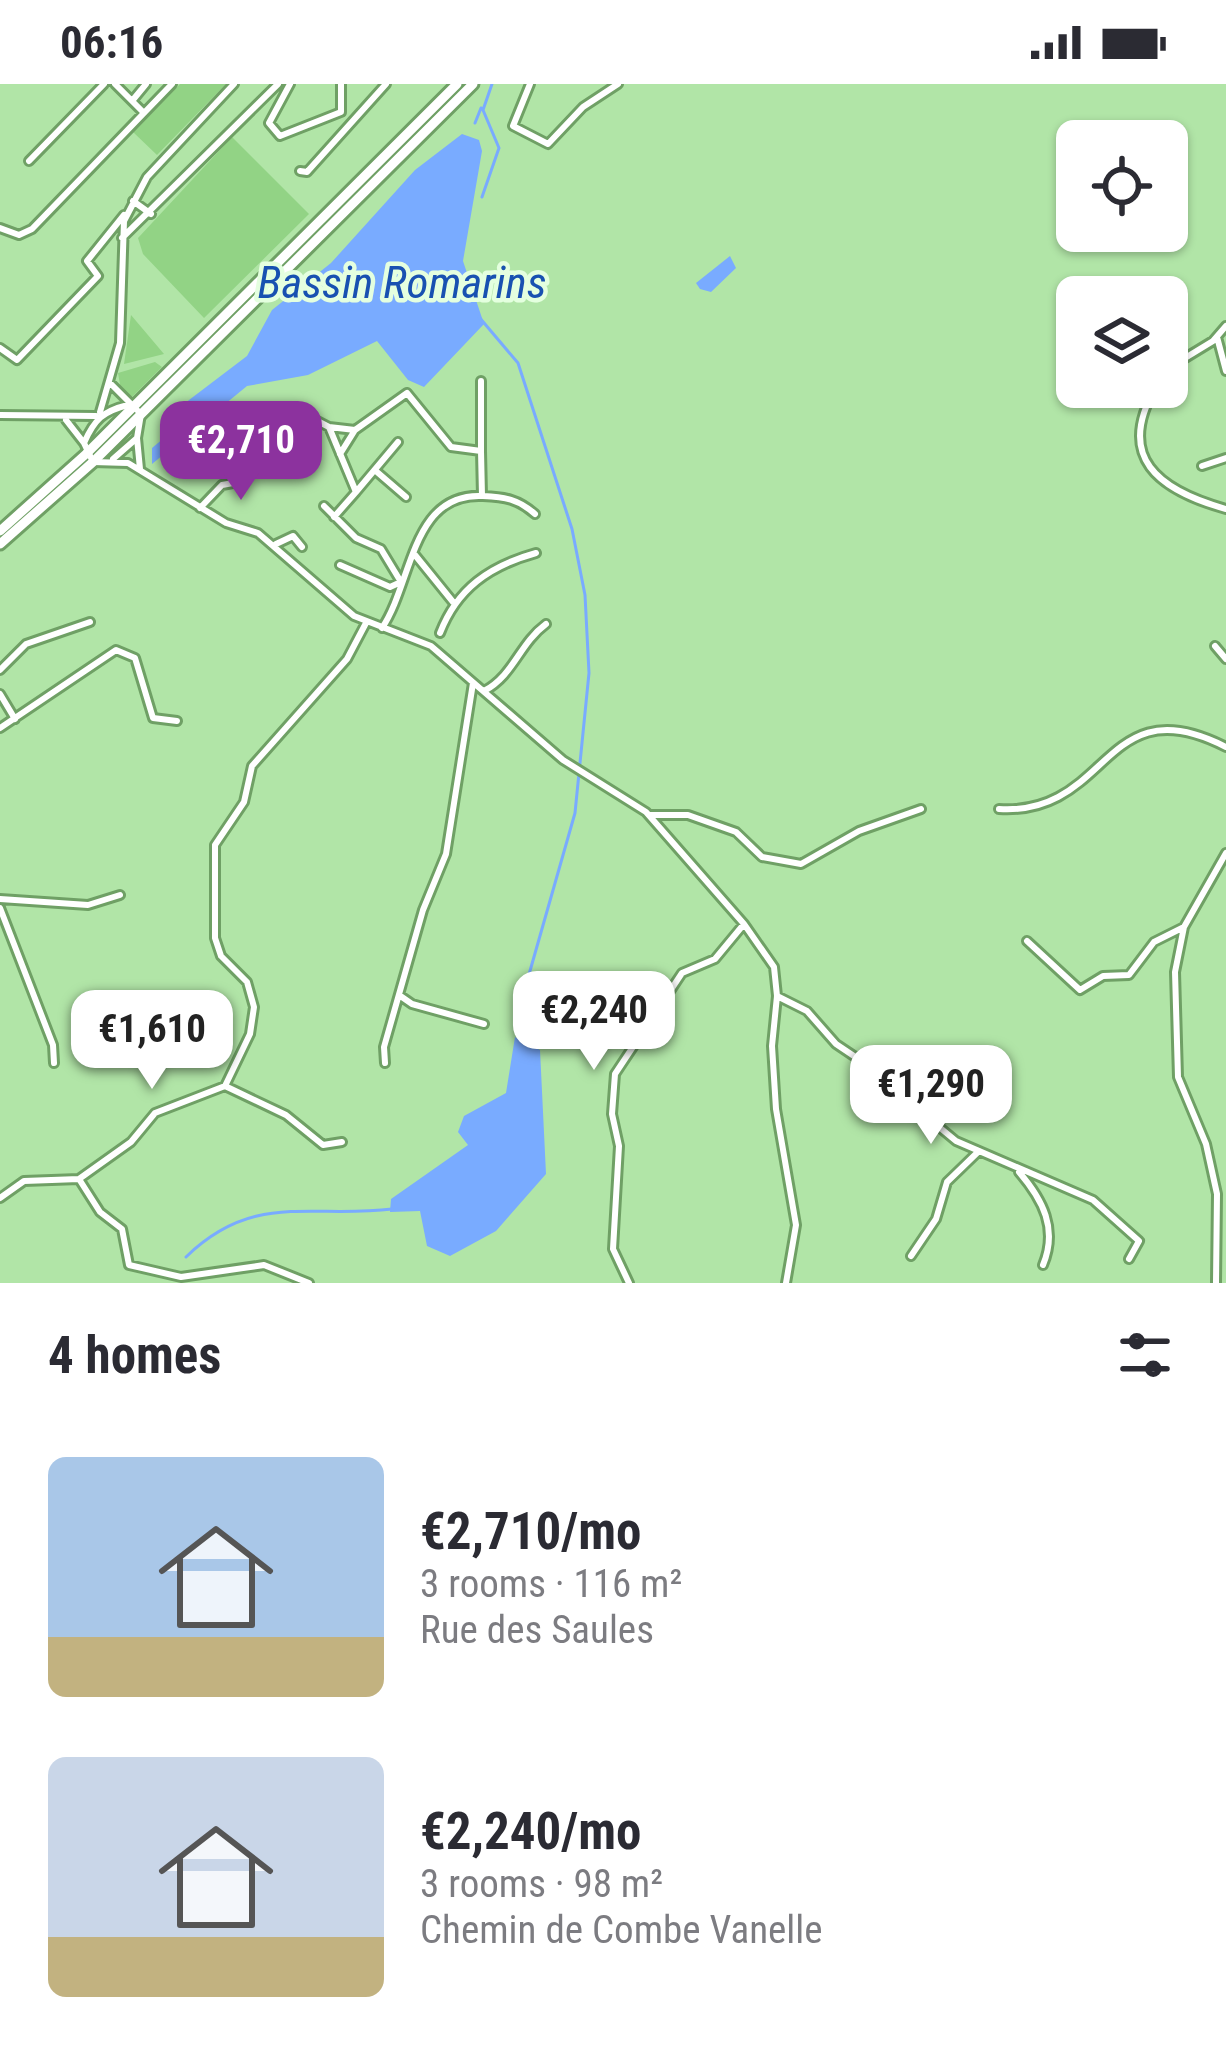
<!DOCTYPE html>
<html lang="en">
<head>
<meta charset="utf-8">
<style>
	body { margin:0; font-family:"Roboto Condensed",sans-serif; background:#f2f2f3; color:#2b2b33; height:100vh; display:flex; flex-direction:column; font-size:45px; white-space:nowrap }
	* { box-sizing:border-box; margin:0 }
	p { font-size:39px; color:#7c7c81 }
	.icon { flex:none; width:66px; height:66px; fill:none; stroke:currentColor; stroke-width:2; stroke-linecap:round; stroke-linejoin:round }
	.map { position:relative; height:1199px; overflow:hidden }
	.drawer { display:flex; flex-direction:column; background:#fff; flex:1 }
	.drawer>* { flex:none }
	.buttons { position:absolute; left:1056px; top:36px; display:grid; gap:24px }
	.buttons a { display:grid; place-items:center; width:132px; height:132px; border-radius:18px; background:#fff; box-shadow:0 3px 9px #0004; font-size:60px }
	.price { position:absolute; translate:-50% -102px; padding:0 27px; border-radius:24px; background:#fff; color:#222; font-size:39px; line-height:78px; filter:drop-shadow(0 3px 6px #0008) }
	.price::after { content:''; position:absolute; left:50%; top:72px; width:36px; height:27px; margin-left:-18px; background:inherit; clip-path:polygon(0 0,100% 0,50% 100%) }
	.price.on { background:#8c329e; color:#fff }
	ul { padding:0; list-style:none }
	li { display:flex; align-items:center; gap:36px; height:300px; padding:0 48px }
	li span { display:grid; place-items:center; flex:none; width:336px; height:240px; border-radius:18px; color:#555 }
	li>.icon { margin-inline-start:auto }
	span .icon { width:144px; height:144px; fill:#fffc; stroke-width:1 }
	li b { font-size:51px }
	h2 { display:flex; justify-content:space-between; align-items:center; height:144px; padding:0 48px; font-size:51px }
	.status { display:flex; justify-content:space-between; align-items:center; height:84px; padding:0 60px; background:#fff; direction:ltr }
	.status svg { height:33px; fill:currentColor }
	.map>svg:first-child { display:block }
</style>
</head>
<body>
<div class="status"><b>06:16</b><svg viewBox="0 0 49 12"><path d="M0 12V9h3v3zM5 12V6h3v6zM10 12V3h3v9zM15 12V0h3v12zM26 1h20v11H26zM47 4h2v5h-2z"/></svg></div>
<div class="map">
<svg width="1226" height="1199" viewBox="0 0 1226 1199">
	<rect width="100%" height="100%" fill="#b1e5a7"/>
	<path fill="#92d385" d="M180,0H226L157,71L133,48Z
		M232,53L309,130L204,234L143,170L138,154Z
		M131,231L164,270L124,280Z
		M155,278L162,283L131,314L122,312L118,289Z"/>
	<path fill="#79abff" d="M462,50L479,56L482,67L463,177L484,240L424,303L408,296L377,257L308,291L247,302L152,380V364L164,354V335L247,272L272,226L331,179L415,86Z
		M730,172L736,184L711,208L700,205L696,199Z
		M515,953L540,966L546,1090L496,1147L450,1172L427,1162L420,1127L390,1128L391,1115L468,1061L458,1048L464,1032L506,1009Z"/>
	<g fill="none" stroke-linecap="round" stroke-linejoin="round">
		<path stroke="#79abff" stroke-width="3" d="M475,39L481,24
			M482,113L499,64L483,26L492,0
			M479,233L518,279L572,445L585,511L589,589L575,729L518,929L522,956
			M186,1173C254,1107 311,1135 392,1125"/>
		<defs>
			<path id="minor" d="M115,0L144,29
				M290,0L269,39L280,52L341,28V0
				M530,0L513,42L548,60L583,23L618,0
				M132,17L146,0
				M29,77L104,0
				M300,87L307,88L386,0
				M133,117L151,130
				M0,144L19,151L32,145L172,0
				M122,154L278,0
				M1217,253L1226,287
				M0,264L17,276L98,192L87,177L124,131
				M1167,285L1213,257L1226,242
				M481,297V367
				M111,300L141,330L137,354L113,375
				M1156,303C1115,373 1158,406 1226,425
				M128,321C103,327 94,336 84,359L93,378L128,379L226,439L258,449L354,532L431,562L563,676L646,728L744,840L774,883L777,912L772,962L776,1025L796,1141L786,1199
				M100,328L120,259L124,137L147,93L234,0
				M0,331L96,332
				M66,336L84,359
				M329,343L356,408L334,433
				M274,351L300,328L329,343L355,346
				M137,354L140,385
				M340,370L355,346L407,309L451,363L481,367L482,412
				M1202,382L1226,374
				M377,388L406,413
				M356,408L398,358
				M324,422L356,454L381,465L401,498L390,503L340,481
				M200,424L222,401L244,397L248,391
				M276,460L293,452L302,463
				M415,471L453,518
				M382,544C413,498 411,408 483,412C505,413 518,415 535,430
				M440,549C457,505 489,482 536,469
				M1215,562L1226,575
				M0,586L26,560L90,538
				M484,607C514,591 519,560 546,540
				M0,610L15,635
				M0,644L116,566L135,574L153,634L177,637
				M999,725C1111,732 1103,600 1226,663
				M649,731H688L736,748L762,773L801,780L859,747L921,725
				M0,815L88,821L120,811
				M0,824L53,961L54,979
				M1027,857L1080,906L1103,892L1129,891L1154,858L1184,843
				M399,911L412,920L484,940
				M777,912L807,927L836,960L909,1009L921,1028L956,1057L1093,1116L1139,1157L1129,1175
				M385,979L384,963L423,826L446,770L473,599
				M225,1002L250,950L254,923L247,898L221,872L215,854V761L244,718L252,682L347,575L366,539
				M1019,1088C1043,1116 1058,1145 1043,1181
				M79,1095L100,1128L122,1145L129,1181L181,1193L264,1181L309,1199
				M0,1114L24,1097L79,1095L131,1058L155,1029L225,1002L286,1031L323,1061L342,1058
				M911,1172L936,1135L947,1098L979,1067
				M629,1199L613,1165L619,1062L612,1030L615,990L682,889L715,875L744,840
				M1216,1199L1217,1110L1206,1060L1178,993L1175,888L1184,843L1226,769"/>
			<path id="primary" d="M0,447L86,370L457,0
				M0,460L93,378L473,0"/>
		</defs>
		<use href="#minor" stroke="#6fa065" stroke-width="12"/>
		<use href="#primary" stroke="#6fa065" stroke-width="15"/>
		<use href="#minor" stroke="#fff" stroke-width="6"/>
		<use href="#primary" stroke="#fff" stroke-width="9"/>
	</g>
	<g text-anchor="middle" stroke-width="9" stroke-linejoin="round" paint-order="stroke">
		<g font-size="45" font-style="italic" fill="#1851b1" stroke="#e4ffdf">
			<text x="402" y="214">Bassin Romarins</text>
		</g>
	</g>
</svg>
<div class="buttons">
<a><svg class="icon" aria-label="locate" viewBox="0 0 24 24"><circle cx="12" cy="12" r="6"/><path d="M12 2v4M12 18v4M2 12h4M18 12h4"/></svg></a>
<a><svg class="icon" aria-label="layers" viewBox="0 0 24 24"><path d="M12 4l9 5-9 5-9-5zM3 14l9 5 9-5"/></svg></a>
</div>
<b class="price on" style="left:241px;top:419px">€2,710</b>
<b class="price" style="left:594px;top:989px">€2,240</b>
<b class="price" style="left:152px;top:1008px">€1,610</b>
<b class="price" style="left:931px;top:1063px">€1,290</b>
</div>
<section class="drawer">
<h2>4 homes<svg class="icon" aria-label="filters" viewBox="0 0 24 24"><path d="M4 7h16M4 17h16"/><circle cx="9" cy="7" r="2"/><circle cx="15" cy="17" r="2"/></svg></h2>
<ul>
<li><span style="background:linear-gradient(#a9c7e8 75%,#c2b280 0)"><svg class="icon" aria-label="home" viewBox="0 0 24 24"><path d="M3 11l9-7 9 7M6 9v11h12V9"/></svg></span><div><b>€2,710/mo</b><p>3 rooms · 116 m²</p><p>Rue des Saules</p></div></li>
<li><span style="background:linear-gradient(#c9d6e8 75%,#c2b280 0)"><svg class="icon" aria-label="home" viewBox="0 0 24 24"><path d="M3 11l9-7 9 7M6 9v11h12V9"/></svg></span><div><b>€2,240/mo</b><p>3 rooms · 98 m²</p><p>Chemin de Combe Vanelle</p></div></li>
</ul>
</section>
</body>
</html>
